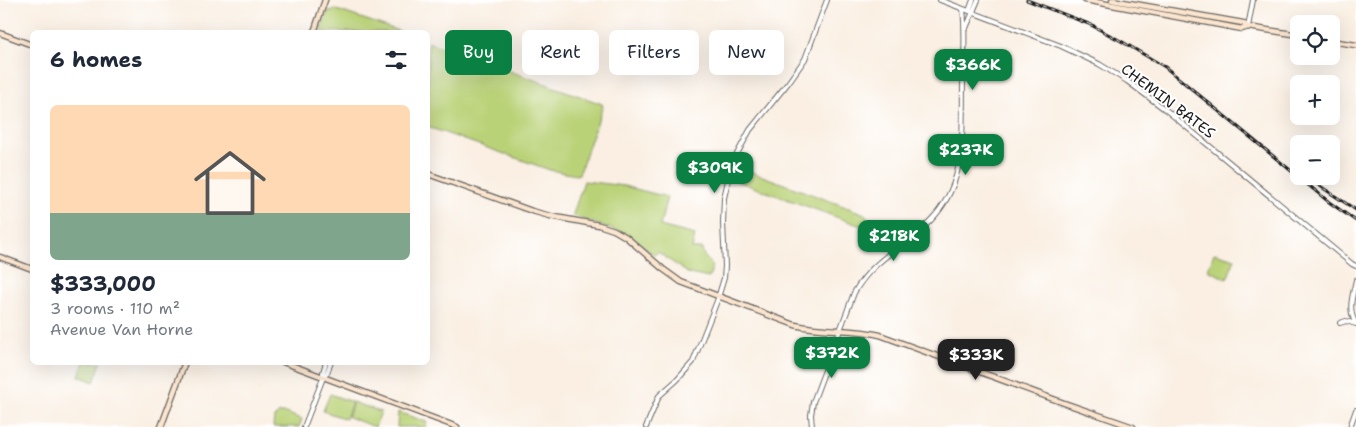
<!DOCTYPE html>
<html lang="en">
<head>
<meta charset="utf-8">
<style>
	body { margin:0; font-family:"Shantell Sans",sans-serif; background:#f2f2f3; color:#1f2937; height:100vh; display:flex; flex-direction:column; font-size:19px; white-space:nowrap }
	* { box-sizing:border-box; margin:0 }
	p { font-size:16px; color:#747a83 }
	.icon { flex:none; width:28px; height:28px; fill:none; stroke:currentColor; stroke-width:2; stroke-linecap:round; stroke-linejoin:round }
	.map { position:relative; flex:1; overflow:hidden }
	.drawer { position:absolute; left:30px; top:30px; width:400px; height:335px; display:flex; flex-direction:column; background:#fff; border-radius:8px; box-shadow:0 5px 20px #0002 }
	.drawer>* { flex:none }
	.top-card { position:absolute; left:445px; top:30px; width:475px; height:45px; display:flex; gap:10px }
	.controls { position:absolute; left:1290px; top:15px; display:grid; gap:10px }
	.controls a { display:grid; place-items:center; width:50px; height:50px; border-radius:8px; background:#fff; box-shadow:0 5px 20px #0002; font-size:25px }
	.price { position:absolute; translate:-50% -42px; padding:0 11px; border-radius:10px; background:#0b8043; color:#fff; font-size:16px; line-height:32px; filter:drop-shadow(0 1px 2px #0008) }
	.price::after { content:''; position:absolute; left:50%; top:30px; width:15px; height:11px; margin-left:-8px; background:inherit; clip-path:polygon(0 0,100% 0,50% 100%) }
	.price.current { background:#222; color:#fff }
	ul { padding:0; list-style:none }
	li { display:grid; align-content:center; gap:10px; height:265px; padding:0 20px }
	li span { display:grid; place-items:center; height:155px; border-radius:8px; color:#555 }
	li>.icon { margin-inline-start:auto }
	span .icon { width:90px; height:90px; fill:#fffc; stroke-width:1 }
	li b { font-size:21px }
	h2 { display:flex; justify-content:space-between; align-items:center; height:60px; padding:0 20px; font-size:21px }
	.tag { padding:0 18px; border-radius:8px; background:#fff; box-shadow:0 5px 20px #0002; font-size:18px; line-height:45px }
	.tag.current { background:#0b8043; color:#fff }
	.map>svg:first-child { display:block }
</style>
</head>
<body>
<div class="map">
<svg width="1356" height="427" viewBox="0 0 1356 427">
	<rect width="100%" height="100%" fill="#fff"/>
	<filter id="ink" filterUnits="userSpaceOnUse"><feTurbulence type="fractalNoise" baseFrequency=".02" numOctaves="2"/><feDisplacementMap in="SourceGraphic" scale="10" xChannelSelector="R" yChannelSelector="G"/><feConvolveMatrix kernelMatrix="1 2 1 2 8 2 1 2 1" color-interpolation-filters="sRGB"/></filter>
	<filter id="wash" filterUnits="userSpaceOnUse"><feTurbulence type="fractalNoise" baseFrequency=".0096" numOctaves="4" result="noise"/><feDisplacementMap in="SourceGraphic" scale="20" xChannelSelector="R" yChannelSelector="G"/><feGaussianBlur stdDeviation="1.12" result="paint"/><feColorMatrix in="noise" values="0 0 0 0 0 0 0 0 0 0 0 0 0 0 0 0 0 1.4 0 .05"/><feComposite in="paint" operator="in"/></filter>
	<g filter="url(#wash)">
		<rect width="100%" height="100%" fill="#faefe2"/>
		<path fill="#bad277" stroke="#6b774a" d="M334,9L402,32H320L328,11L332,12Z
			M428,42L602,104L603,106L579,174L576,175L550,170L428,127Z
			M738,167L865,214L868,218L864,226H861L734,180C733,176 735,169 738,167Z
			M584,181L624,186L667,197L660,226L695,235L692,249H702L704,256L713,265L709,278L689,274L658,252L654,255L629,235L573,216V214Z
			M1214,253L1235,259L1227,279L1208,270Z
			M84,362L101,363L94,382L79,376Z
			M330,394L352,402L346,419L323,411Z
			M353,402L381,412L375,427L348,417Z
			M398,412L427,422L425,427H397Z
			M279,413H285L302,419L299,427H273L274,418Z"/>
	</g>
	<g filter="url(#ink)">
		<g fill="none" stroke-linecap="round" stroke-linejoin="round">
			<defs>
				<path id="tertiary" d="M940,0L1061,46L1099,64L1127,81L1166,110L1352,264L1356,266
					M969,11L973,0
					M1248,27L1253,0
					M966,28L978,0
					M1356,280C1353,294 1347,311 1356,323
					M1340,323L1346,321L1356,324
					M323,378V372L326,362
					M304,427L323,378L327,373L331,362
					M646,427L659,396L677,380L693,362L717,301L724,278L725,266L723,223L724,198L729,176L737,154L750,130L788,83L805,59L827,0
					M812,427L811,415L813,402L854,293C872,260 903,247 929,222C967,185 962,135 963,85C964,60 966,34 963,9
					M1350,427L1356,410"/>
				<path id="secondary" d="M1085,0L1242,29L1248,27
					M1112,0L1243,23L1248,27L1299,35
					M314,32L325,0
					M0,33L32,45
					M1331,41L1356,45
					M428,174L532,211L550,216L599,225L614,230L626,237L663,269L681,282L795,325C824,332 852,328 880,335L1064,403L1133,427
					M0,257L32,269
					M283,362L457,427
					M161,427L185,362"/>
			</defs>
			<use href="#tertiary" stroke="#6a6661" stroke-width="6"/>
			<use href="#secondary" stroke="#6a6661" stroke-width="7"/>
			<use href="#tertiary" stroke="#fff" stroke-width="4"/>
			<use href="#secondary" stroke="#fbe5cf" stroke-width="4.5"/>
			<defs>
				<path id="rail" d="M1027,0L1094,26
					M1089,24L1121,41L1165,67L1329,202L1356,221
					M1317,184L1356,210"/>
			</defs>
			<use href="#rail" stroke="#1c1c1c" stroke-width="3"/>
			<use href="#rail" stroke="#fff" stroke-width="1" stroke-dasharray="4" stroke-linecap="butt"/>
		</g>
	</g>
	<g text-anchor="middle" stroke-width="4" stroke-linejoin="round" paint-order="stroke">
		<g font-size="15" fill="#1c1c1c" stroke="#fff">
			<text transform="translate(1168 101) rotate(37)" y="5">CHEMIN BATES</text>
		</g>
	</g>
</svg>
<div class="controls">
<a><svg class="icon" aria-label="locate" viewBox="0 0 24 24"><circle cx="12" cy="12" r="6"/><path d="M12 2v4M12 18v4M2 12h4M18 12h4"/></svg></a>
<a>+</a>
<a>−</a>
</div>
<b class="price" style="left:973px;top:91px">$366K</b>
<b class="price" style="left:966px;top:176px">$237K</b>
<b class="price" style="left:715px;top:194px">$309K</b>
<b class="price" style="left:894px;top:262px">$218K</b>
<b class="price" style="left:832px;top:379px">$372K</b>
<b class="price current" style="left:976px;top:381px">$333K</b>
<div class="top-card">
<a class="tag current">Buy</a>
<a class="tag">Rent</a>
<a class="tag">Filters</a>
<a class="tag">New</a>
</div>
<section class="drawer">
<h2>6 homes<svg class="icon" aria-label="filters" viewBox="0 0 24 24"><path d="M4 7h16M4 17h16"/><circle cx="9" cy="7" r="2"/><circle cx="15" cy="17" r="2"/></svg></h2>
<ul>
<li><span style="background:linear-gradient(#ffd9b3 70%,#7fa58c 0)"><svg class="icon" aria-label="home" viewBox="0 0 24 24"><path d="M3 11l9-7 9 7M6 9v11h12V9"/></svg></span><div><b>$333,000</b><p>3 rooms · 110 m²</p><p>Avenue Van Horne</p></div></li>
</ul>
</section>
</div>
</body>
</html>
